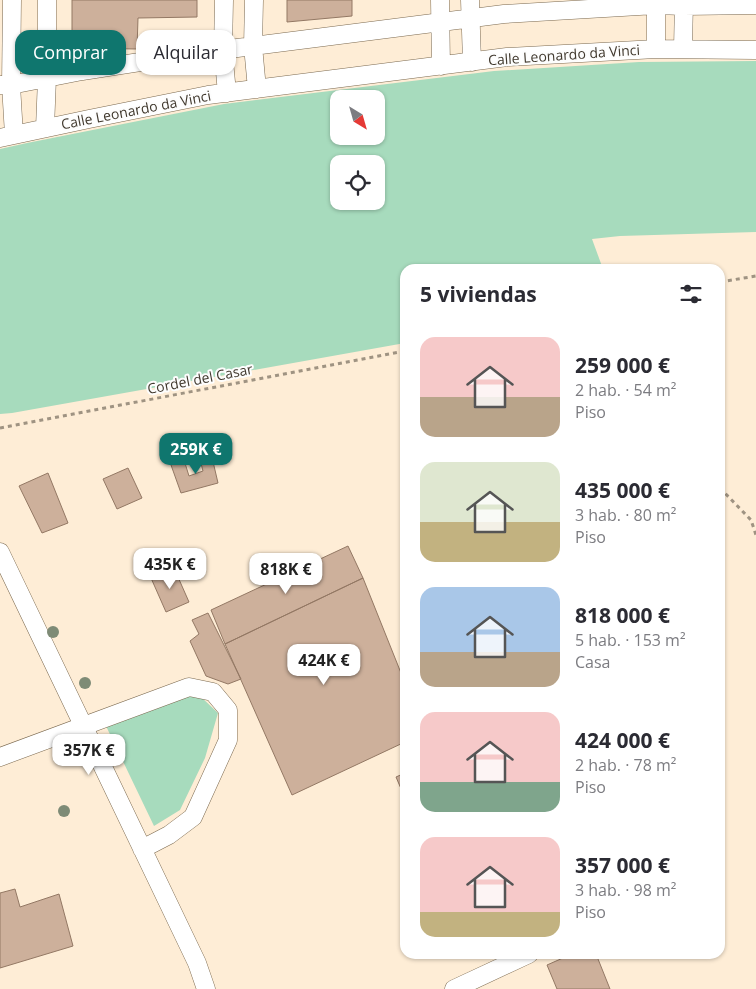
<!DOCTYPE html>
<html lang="es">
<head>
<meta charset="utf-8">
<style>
	body { margin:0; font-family:"Open Sans",sans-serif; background:#f2f2f3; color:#2b2b33; height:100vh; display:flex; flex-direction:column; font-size:19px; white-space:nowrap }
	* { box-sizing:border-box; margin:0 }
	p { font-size:16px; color:#7c7c81 }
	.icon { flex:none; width:28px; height:28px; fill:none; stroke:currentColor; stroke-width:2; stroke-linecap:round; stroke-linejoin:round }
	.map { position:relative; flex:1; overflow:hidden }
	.sheet { position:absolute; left:400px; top:264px; width:325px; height:695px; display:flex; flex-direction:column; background:#fff; border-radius:15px; box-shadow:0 1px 4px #0004 }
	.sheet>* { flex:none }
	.banner { position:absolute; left:15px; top:30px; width:310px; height:45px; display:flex; gap:10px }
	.needle { width:32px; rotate:143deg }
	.controls { position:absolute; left:330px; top:90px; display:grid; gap:10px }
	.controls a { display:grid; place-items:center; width:55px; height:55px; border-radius:10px; background:#fff; box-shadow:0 1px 4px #0004; font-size:25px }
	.price { position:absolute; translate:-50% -42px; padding:0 11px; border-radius:10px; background:#fff; color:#222; font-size:16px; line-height:32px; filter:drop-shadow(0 1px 2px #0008) }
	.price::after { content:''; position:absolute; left:50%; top:30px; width:15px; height:11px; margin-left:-8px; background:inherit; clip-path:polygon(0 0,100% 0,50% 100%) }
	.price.on { background:#0f766e; color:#fff }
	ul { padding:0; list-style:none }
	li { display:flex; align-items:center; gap:15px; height:125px; padding:0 20px }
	li span { display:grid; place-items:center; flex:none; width:140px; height:100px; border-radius:15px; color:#555 }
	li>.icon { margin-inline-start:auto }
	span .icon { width:60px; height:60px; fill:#fffc; stroke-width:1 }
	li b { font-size:21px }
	h2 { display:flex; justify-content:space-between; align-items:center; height:60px; padding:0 20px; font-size:21px }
	.pill { padding:0 18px; border-radius:15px; background:#fff; box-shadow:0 1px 4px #0004; font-size:18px; line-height:45px }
	.pill.on { background:#0f766e; color:#fff }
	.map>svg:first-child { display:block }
</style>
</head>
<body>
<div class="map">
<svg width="756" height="989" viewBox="0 0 756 989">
	<rect width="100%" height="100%" fill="#feedd6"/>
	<path fill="#a7dbbd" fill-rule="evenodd" d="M756,61V232L620,236L592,239L603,269H405V343L12,413L0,414V149L27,143L224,104L494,71L639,62ZM339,99H376V136H339ZM339,164H376V201H339Z
		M200,696L218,713L205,758L180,810L154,826L106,726L185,697Z"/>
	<path fill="#cdb09b" stroke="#937864" d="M72,0H197V17L138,18L137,49L72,48Z
		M287,0H352V16L287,22Z
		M211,453L218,483L181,493L171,465L184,460L189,476L203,471L199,456Z
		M128,468L142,498L117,509L103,479Z
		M48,473L68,523L42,533L19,486Z
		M348,546L363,578L225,644L211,610Z
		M174,568L189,602L166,612L151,578Z
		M363,578L405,683V742L292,795L225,644Z
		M208,613L241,679L228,684L206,676L190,641L199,634L192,620Z
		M405,773V798L396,777Z
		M15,889L20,907L59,894L73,946L0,968V893Z
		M572,954H596L610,989H557L547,965Z"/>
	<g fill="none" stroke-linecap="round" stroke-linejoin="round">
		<defs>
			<path id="street" d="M12,0L11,85L14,135
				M224,0L223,50L227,93
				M254,0L253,46L257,89
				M440,0L441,66
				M470,0L472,62
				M656,0V49
				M683,49L684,0
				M0,85H11L82,71L198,53L504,14L656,5L684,6L756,5
				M45,128L47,78V0
				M0,138L89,119L208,95L507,57L656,49L756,50
				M0,552L197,963L206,989
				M0,757L189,687L213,692L228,710V740L193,817L169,835L142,849
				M454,989L529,954"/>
		</defs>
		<use href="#street" stroke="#7c6a50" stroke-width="19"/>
		<path stroke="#9f9382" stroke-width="3" stroke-dasharray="4 4" stroke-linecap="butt" d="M720,282L756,276
			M0,428L405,351
			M720,488L751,520L756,535"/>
		<use href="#street" stroke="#fff" stroke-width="18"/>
	</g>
	<g fill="#7e8b76">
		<circle cx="53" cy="632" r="6"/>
		<circle cx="85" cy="683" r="6"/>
		<circle cx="64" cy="811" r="6"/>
	</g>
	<g text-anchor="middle" stroke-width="4" stroke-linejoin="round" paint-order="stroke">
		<g font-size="14" fill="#41392e" stroke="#fdfdfd">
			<text transform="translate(564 55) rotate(-4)" y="5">Calle Leonardo da Vinci</text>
			<text transform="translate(136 110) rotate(-11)" y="5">Calle Leonardo da Vinci</text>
			<text transform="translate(200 379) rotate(-11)" y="5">Cordel del Casar</text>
		</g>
	</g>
</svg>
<div class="controls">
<a><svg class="needle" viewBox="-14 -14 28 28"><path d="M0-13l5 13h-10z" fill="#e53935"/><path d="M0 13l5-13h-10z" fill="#7c7c81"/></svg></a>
<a><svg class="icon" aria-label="locate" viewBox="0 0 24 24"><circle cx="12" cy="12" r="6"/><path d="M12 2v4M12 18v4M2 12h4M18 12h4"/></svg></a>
</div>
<b class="price on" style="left:196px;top:475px">259K €</b>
<b class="price" style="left:170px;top:590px">435K €</b>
<b class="price" style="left:286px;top:595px">818K €</b>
<b class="price" style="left:324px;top:686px">424K €</b>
<b class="price" style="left:89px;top:776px">357K €</b>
<div class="banner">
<a class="pill on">Comprar</a>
<a class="pill">Alquilar</a>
</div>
<section class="sheet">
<h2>5 viviendas<svg class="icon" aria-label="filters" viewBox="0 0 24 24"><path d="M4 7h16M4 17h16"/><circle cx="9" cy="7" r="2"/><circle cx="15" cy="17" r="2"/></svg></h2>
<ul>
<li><span style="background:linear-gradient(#f6c9c9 60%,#b9a48a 0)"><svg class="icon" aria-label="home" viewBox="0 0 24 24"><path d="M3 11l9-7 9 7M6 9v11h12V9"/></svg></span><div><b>259 000 €</b><p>2 hab. · 54 m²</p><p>Piso</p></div></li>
<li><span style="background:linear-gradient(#dfe7d0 60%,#c2b280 0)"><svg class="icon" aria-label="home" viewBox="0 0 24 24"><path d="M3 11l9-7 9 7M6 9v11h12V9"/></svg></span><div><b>435 000 €</b><p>3 hab. · 80 m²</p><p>Piso</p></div></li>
<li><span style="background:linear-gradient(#a9c7e8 65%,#b9a48a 0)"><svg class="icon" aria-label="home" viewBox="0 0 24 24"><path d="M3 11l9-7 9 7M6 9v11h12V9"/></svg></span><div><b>818 000 €</b><p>5 hab. · 153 m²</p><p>Casa</p></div></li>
<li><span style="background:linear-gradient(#f6c9c9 70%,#7fa58c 0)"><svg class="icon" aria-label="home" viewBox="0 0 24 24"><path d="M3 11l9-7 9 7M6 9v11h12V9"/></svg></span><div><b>424 000 €</b><p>2 hab. · 78 m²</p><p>Piso</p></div></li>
<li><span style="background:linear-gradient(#f6c9c9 75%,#c2b280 0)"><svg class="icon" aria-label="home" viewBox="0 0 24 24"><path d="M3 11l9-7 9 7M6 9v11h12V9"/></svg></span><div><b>357 000 €</b><p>3 hab. · 98 m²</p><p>Piso</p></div></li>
</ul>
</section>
</div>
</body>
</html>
